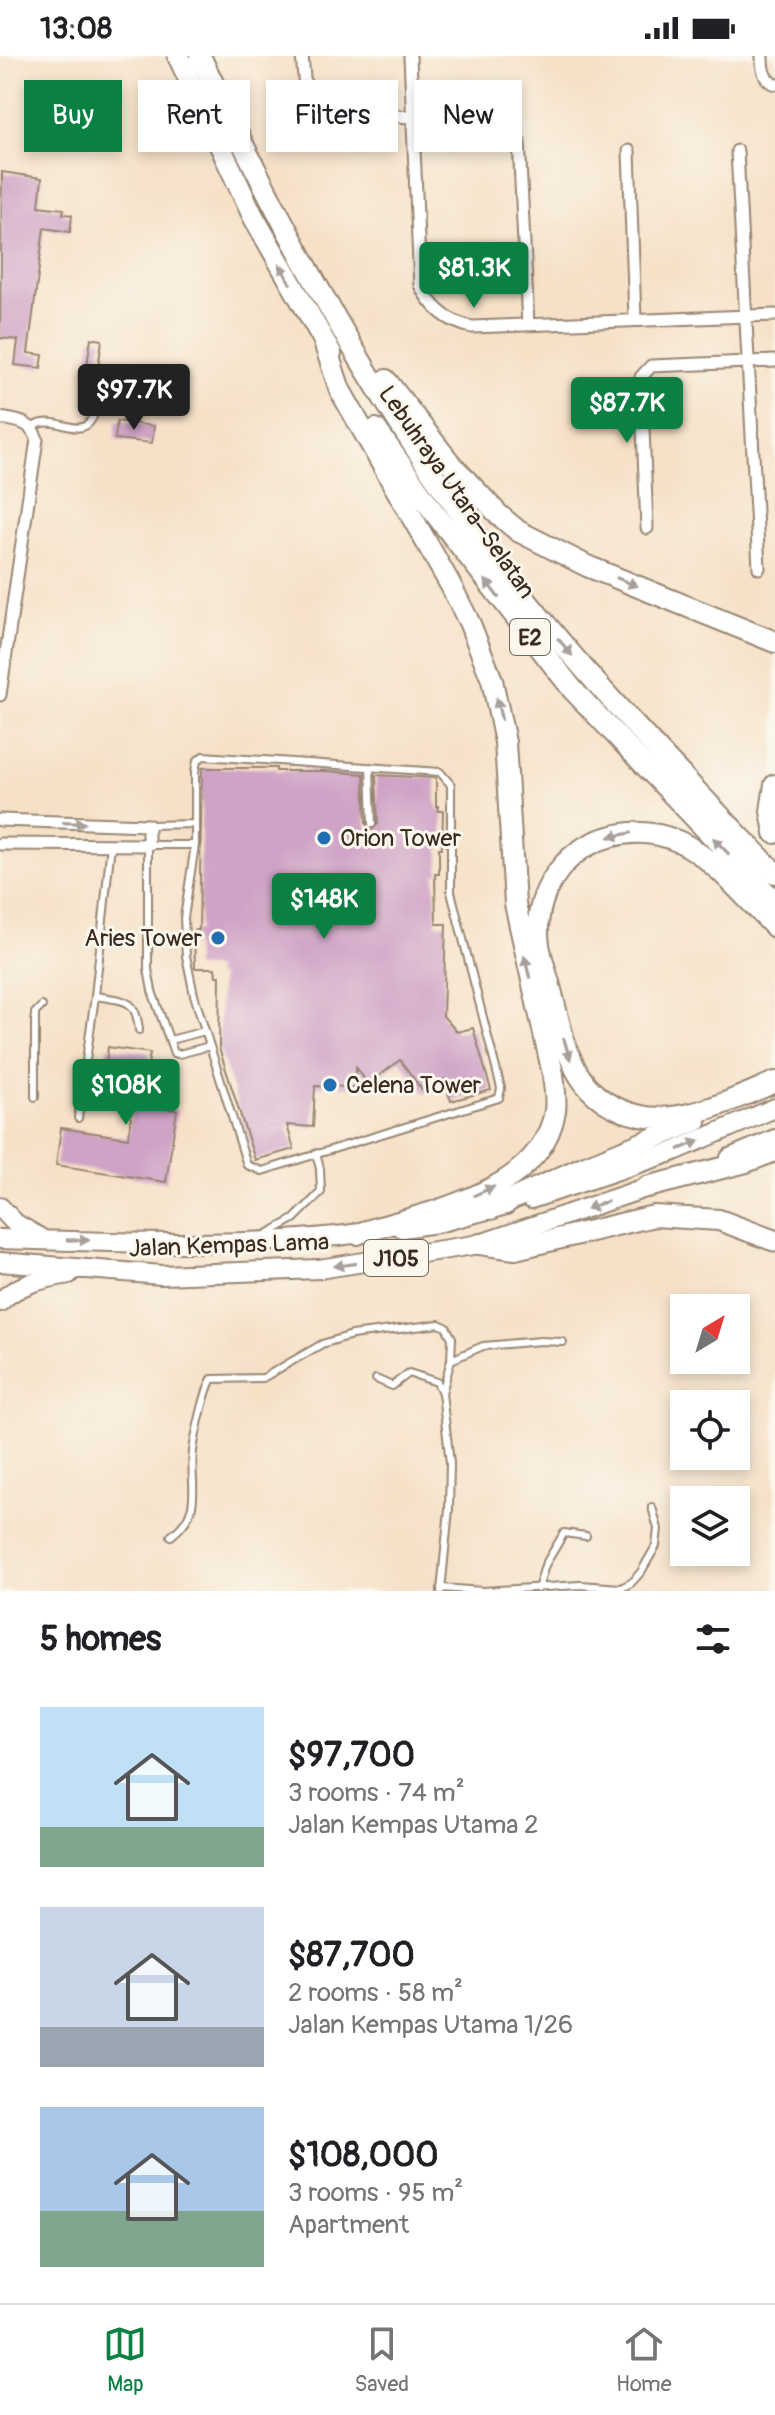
<!DOCTYPE html>
<html lang="en">
<head>
<meta charset="utf-8">
<style>
	body { margin:0; font-family:Pangolin,sans-serif; background:#f6f6f6; color:#202124; height:100vh; display:flex; flex-direction:column; font-size:30px; white-space:nowrap }
	* { box-sizing:border-box; margin:0 }
	p { font-size:26px; color:#757577 }
	.icon { flex:none; width:44px; height:44px; fill:none; stroke:currentColor; stroke-width:2; stroke-linecap:round; stroke-linejoin:round }
	.map { position:relative; height:1535px; overflow:hidden }
	.sheet { display:flex; flex-direction:column; background:#fff; flex:1 }
	.sheet>* { flex:none }
	.guide { position:absolute; left:24px; top:24px; width:728px; height:72px; display:flex; gap:16px }
	.needle { width:52px; rotate:38deg }
	.tools { position:absolute; left:670px; top:1238px; display:grid; gap:16px }
	.tools a { display:grid; place-items:center; width:80px; height:80px; border-radius:0px; background:#fff; box-shadow:0 4px 12px #0003; font-size:40px }
	.price { position:absolute; translate:-50% -68px; padding:0 18px; border-radius:8px; background:#0b8043; color:#fff; font-size:26px; line-height:52px; filter:drop-shadow(0 2px 4px #0008) }
	.price::after { content:''; position:absolute; left:50%; top:48px; width:24px; height:18px; margin-left:-12px; background:inherit; clip-path:polygon(0 0,100% 0,50% 100%) }
	.price.selected { background:#222; color:#fff }
	ul { padding:0; list-style:none }
	li { display:flex; align-items:center; gap:24px; height:200px; padding:0 40px }
	li span { display:grid; place-items:center; flex:none; width:224px; height:160px; border-radius:0px; color:#555 }
	li>.icon { margin-inline-start:auto }
	span .icon { width:96px; height:96px; fill:#fffc; stroke-width:1 }
	li b { font-size:34px }
	h2 { display:flex; justify-content:space-between; align-items:center; height:96px; padding:0 40px; font-size:34px }
	.tag { padding:0 28px; border-radius:0px; background:#fff; box-shadow:0 4px 12px #0003; font-size:28px; line-height:72px }
	.tag.selected { background:#0b8043; color:#fff }
	.status { display:flex; justify-content:space-between; align-items:center; height:56px; padding:0 40px; background:#fff; direction:ltr }
	.status svg { height:22px; fill:currentColor }
	.menu { display:flex; justify-content:space-around; align-items:center; height:112px; border-top:2px solid #e0e0e0; background:#fff; font-size:22px; color:#757577 }
	.menu a { display:grid; justify-items:center; gap:4px }
	.menu .selected { color:#0b8043 }
	.map>svg:first-child { display:block }
</style>
</head>
<body>
<div class="status"><b>13:08</b><svg viewBox="0 0 49 12"><path d="M0 12V9h3v3zM5 12V6h3v6zM10 12V3h3v9zM15 12V0h3v12zM26 1h20v11H26zM47 4h2v5h-2z"/></svg></div>
<div class="map">
<svg width="775" height="1535" viewBox="0 0 775 1535">
	<rect width="100%" height="100%" fill="#fbf7ec"/>
	<filter id="ink" filterUnits="userSpaceOnUse"><feTurbulence type="fractalNoise" baseFrequency=".0125" numOctaves="2"/><feDisplacementMap in="SourceGraphic" scale="16" xChannelSelector="R" yChannelSelector="G"/><feConvolveMatrix kernelMatrix="1 2 1 2 8 2 1 2 1" color-interpolation-filters="sRGB"/></filter>
	<filter id="wash" filterUnits="userSpaceOnUse"><feTurbulence type="fractalNoise" baseFrequency=".006" numOctaves="4" result="noise"/><feDisplacementMap in="SourceGraphic" scale="32" xChannelSelector="R" yChannelSelector="G"/><feGaussianBlur stdDeviation="1.8" result="paint"/><feColorMatrix in="noise" values="0 0 0 0 0 0 0 0 0 0 0 0 0 0 0 0 0 1.4 0 .05"/><feComposite in="paint" operator="in"/></filter>
	<g filter="url(#wash)">
		<rect width="100%" height="100%" fill="#f6e1c8"/>
		<g id="blocks">
			<path fill="#cfa3c6" d="M2,116L42,122L39,150L64,153L63,158L72,159L70,176L44,172L28,297L43,299L41,312L15,309L18,284L0,282Z
				M91,282L102,284L96,326L85,324Z
				M117,365L154,370L152,387L115,383Z
				M202,712H276V715H325L364,718L366,768L371,774L378,768L376,719L436,722V750H438V755H443L442,792H439V818H435L436,868H446L443,960L457,976L473,972L491,1034L451,1045L444,1023L425,1038L400,1004L368,1028L356,1011L355,1031L315,1030L313,1071L287,1069L294,1093L255,1104L219,992L220,920H216L215,912H195L194,874H199Z
				M108,991L150,997L144,1035L162,1038L160,1052L177,1054L166,1126L56,1109L61,1072L128,1082L133,1047L109,1044L112,1022L104,1020Z"/>
		</g>
	</g>
	<g filter="url(#ink)">
		<use href="#blocks" fill-opacity="0" stroke="#988673" stroke-width="2"/>
		<g fill="none" stroke-linecap="round" stroke-linejoin="round">
			<defs>
				<path id="service" d="M31,372C60,351 90,402 99,338
					M203,700L440,716L451,729V836L501,1032L499,1042L262,1115L247,1109L194,939L186,900L184,862L195,789V715L197,705Z
					M370,711L372,768
					M148,769L195,768
					M195,789H148V913L152,935L174,997L179,998L210,990
					M95,940C124,945 136,941 139,974
					M170,984L205,975
					M35,1041V957L42,950
					M78,1062L95,940L111,788
					M267,1178L294,1163L321,1136L320,1113L316,1097
					M451,1304L483,1290L541,1285L563,1286
					M376,1323L392,1330L409,1317L437,1326L442,1337
					M171,1480C205,1454 189,1429 193,1395C195,1380 205,1334 212,1323L263,1322L322,1288L352,1279L439,1268L446,1271L452,1282L451,1304L442,1337L450,1407L449,1453L441,1535
					M441,1532L483,1535L580,1529L621,1532L631,1527L641,1516L656,1490L658,1473L652,1451
					M538,1533L545,1509L564,1477L586,1480"/>
				<path id="minor" d="M302,0L305,32L322,55L411,61
					M410,0L420,229C431,252 448,266 472,271L775,259
					M762,0C762,11 763,24 775,28
					M519,85L528,269
					M629,95L635,263
					M737,95L759,512
					M0,362C17,365 31,365 37,383L0,639
					M647,472L641,321L651,310L775,305
					M0,764L148,769V789L0,788"/>
				<path id="primary" d="M730,1102L775,1083
					M531,1143L672,1096L775,1052
					M0,1151L15,1167L42,1183
					M402,1172L437,1167L506,1149
					M0,1183C122,1186 247,1193 369,1176
					M0,1206L162,1219L319,1213L480,1188L660,1127
					M0,1246C17,1228 45,1222 69,1218"/>
				<path id="motorway" d="M178,0L253,160L331,297
					M200,0C285,179 379,354 500,511C584,620 680,718 775,817
					M324,286L340,334L450,528L470,568L492,624L505,686L515,848L553,1018C554,1031 557,1043 555,1055C541,1139 425,1156 357,1178
					M386,324L451,408L499,459L518,475L587,510L775,586
					M376,373L433,455L573,634L775,846
					M775,729L771,755L775,777
					M775,871C748,845 714,802 680,786C657,776 633,774 609,781C562,794 532,840 539,889C542,906 549,924 553,942C567,997 575,1046 641,1060C682,1069 737,1042 775,1026
					M647,1131L746,1106L775,1095
					M491,1153L583,1111L696,1065
					M480,1188L515,1193L654,1160L719,1164L775,1185"/>
			</defs>
			<use href="#service" stroke="#988673" stroke-width="10"/>
			<use href="#minor" stroke="#988673" stroke-width="15"/>
			<use href="#primary" stroke="#988673" stroke-width="22"/>
			<use href="#motorway" stroke="#988673" stroke-width="24"/>
			<use href="#service" stroke="#fff" stroke-width="6"/>
			<use href="#minor" stroke="#fff" stroke-width="11"/>
			<use href="#primary" stroke="#fff" stroke-width="18"/>
			<use href="#motorway" stroke="#fff" stroke-width="20"/>
		</g>
		<defs><path id="oneway-solid" d="M-6-.8H1V-3.2L6.5 0L1 3.2V.8H-6Z" transform="scale(2)"/></defs>
		<g fill="#a79f9a">
			<use href="#oneway-solid" transform="translate(285 218) rotate(-119)"/>
			<use href="#oneway-solid" transform="translate(627 526) rotate(22)"/>
			<use href="#oneway-solid" transform="translate(492 533) rotate(-127)"/>
			<use href="#oneway-solid" transform="translate(565 591) rotate(50)"/>
			<use href="#oneway-solid" transform="translate(499 653) rotate(-103)"/>
			<use href="#oneway-solid" transform="translate(74 767) rotate(2)"/>
			<use href="#oneway-solid" transform="translate(620 779) rotate(169)"/>
			<use href="#oneway-solid" transform="translate(721 790) rotate(-134)"/>
			<use href="#oneway-solid" transform="translate(527 911) rotate(-104)"/>
			<use href="#oneway-solid" transform="translate(567 993) rotate(73)"/>
			<use href="#oneway-solid" transform="translate(689 1089) rotate(-23)"/>
			<use href="#oneway-solid" transform="translate(484 1135) rotate(-24)"/>
			<use href="#oneway-solid" transform="translate(597 1149) rotate(160)"/>
			<use href="#oneway-solid" transform="translate(78 1184) rotate(1)"/>
			<use href="#oneway-solid" transform="translate(345 1209) rotate(172)"/>
		</g>
	</g>
	<g fill="#1f6fb2" stroke="#fbf7ec" stroke-width="3">
		<circle cx="324" cy="782" r="8"/>
		<circle cx="218" cy="882" r="8"/>
		<circle cx="330" cy="1029" r="8"/>
	</g>
	<g text-anchor="middle" stroke-width="6" stroke-linejoin="round" paint-order="stroke">
		<g fill="#fbf7ec" stroke="#75685c" stroke-width="2">
			<rect x="510" y="563" width="40" height="36" rx="6"/>
			<rect x="364" y="1184" width="64" height="36" rx="6"/>
		</g>
		<g font-size="22" font-weight="bold" fill="#3b2a1e">
			<text x="530" y="589">E2</text>
			<text x="396" y="1210">J105</text>
		</g>
		<g font-size="24" fill="#3b2a1e" stroke="#fbf7ec">
			<text transform="translate(457 436) rotate(55)" y="8">Lebuhraya Utara–Selatan</text>
			<text transform="translate(229 1189) rotate(-2)" y="8">Jalan Kempas Lama</text>
		</g>
		<g font-size="24" fill="#3b2a1e" stroke="#fbf7ec" text-anchor="start">
			<text x="340" y="790">Orion Tower</text>
			<text x="202" y="890" text-anchor="end">Aries Tower</text>
			<text x="346" y="1037">Celena Tower</text>
		</g>
	</g>
</svg>
<div class="tools">
<a><svg class="needle" viewBox="-14 -14 28 28"><path d="M0-13l5 13h-10z" fill="#e53935"/><path d="M0 13l5-13h-10z" fill="#757577"/></svg></a>
<a><svg class="icon" aria-label="locate" viewBox="0 0 24 24"><circle cx="12" cy="12" r="6"/><path d="M12 2v4M12 18v4M2 12h4M18 12h4"/></svg></a>
<a><svg class="icon" aria-label="layers" viewBox="0 0 24 24"><path d="M12 4l9 5-9 5-9-5zM3 14l9 5 9-5"/></svg></a>
</div>
<b class="price" style="left:474px;top:254px">$81.3K</b>
<b class="price selected" style="left:134px;top:376px">$97.7K</b>
<b class="price" style="left:627px;top:389px">$87.7K</b>
<b class="price" style="left:324px;top:885px">$148K</b>
<b class="price" style="left:126px;top:1071px">$108K</b>
<div class="guide">
<a class="tag selected">Buy</a>
<a class="tag">Rent</a>
<a class="tag">Filters</a>
<a class="tag">New</a>
</div>
</div>
<section class="sheet">
<h2>5 homes<svg class="icon" aria-label="filters" viewBox="0 0 24 24"><path d="M4 7h16M4 17h16"/><circle cx="9" cy="7" r="2"/><circle cx="15" cy="17" r="2"/></svg></h2>
<ul>
<li><span style="background:linear-gradient(#bfe0f5 75%,#7fa58c 0)"><svg class="icon" aria-label="home" viewBox="0 0 24 24"><path d="M3 11l9-7 9 7M6 9v11h12V9"/></svg></span><div><b>$97,700</b><p>3 rooms · 74 m²</p><p>Jalan Kempas Utama 2</p></div></li>
<li><span style="background:linear-gradient(#c9d6e8 75%,#9aa5b1 0)"><svg class="icon" aria-label="home" viewBox="0 0 24 24"><path d="M3 11l9-7 9 7M6 9v11h12V9"/></svg></span><div><b>$87,700</b><p>2 rooms · 58 m²</p><p>Jalan Kempas Utama 1/26</p></div></li>
<li><span style="background:linear-gradient(#a9c7e8 65%,#7fa58c 0)"><svg class="icon" aria-label="home" viewBox="0 0 24 24"><path d="M3 11l9-7 9 7M6 9v11h12V9"/></svg></span><div><b>$108,000</b><p>3 rooms · 95 m²</p><p>Apartment</p></div></li>
</ul>
</section>
<nav class="menu">
<a class="selected"><svg class="icon" aria-label="map" viewBox="0 0 24 24"><path d="M3 6l6-2 6 2 6-2v14l-6 2-6-2-6 2zM9 4v14M15 6v14"/></svg>Map</a>
<a><svg class="icon" aria-label="saved" viewBox="0 0 24 24"><path d="M7 4h10v16l-5-4-5 4z"/></svg>Saved</a>
<a><svg class="icon" aria-label="home" viewBox="0 0 24 24"><path d="M3 11l9-7 9 7M6 9v11h12V9"/></svg>Home</a>
</nav>
</body>
</html>
